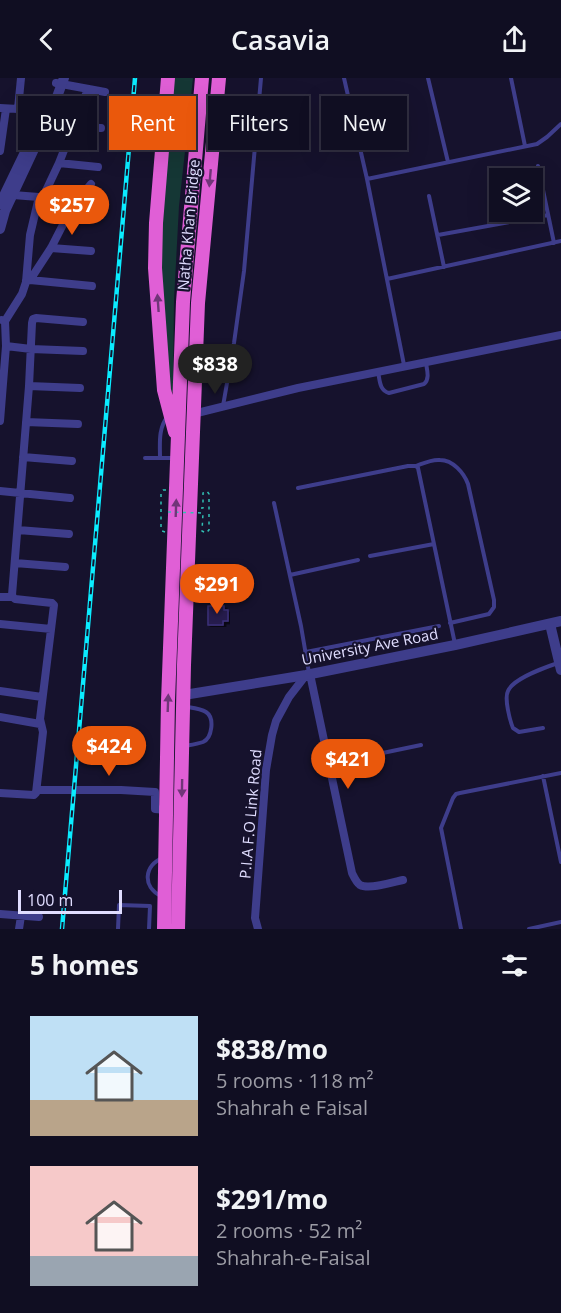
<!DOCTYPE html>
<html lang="en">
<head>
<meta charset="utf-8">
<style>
	body { margin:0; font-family:"Open Sans",sans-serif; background:#1e1c2f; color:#f1f3f6; height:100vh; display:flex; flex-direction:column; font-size:22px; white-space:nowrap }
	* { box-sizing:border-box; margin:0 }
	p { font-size:20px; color:#9c9ca5 }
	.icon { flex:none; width:33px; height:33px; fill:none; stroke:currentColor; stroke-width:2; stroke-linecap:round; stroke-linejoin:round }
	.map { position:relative; height:851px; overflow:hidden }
	.details { display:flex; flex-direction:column; background:#100e22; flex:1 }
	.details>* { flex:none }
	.banner { position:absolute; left:18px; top:18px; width:525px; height:54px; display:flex; gap:12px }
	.buttons { position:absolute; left:489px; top:90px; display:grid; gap:12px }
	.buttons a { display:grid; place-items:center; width:54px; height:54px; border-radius:0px; background:#100e22; box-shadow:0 6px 24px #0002,0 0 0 2px #302e40; font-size:30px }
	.scale { position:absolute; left:18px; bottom:15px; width:104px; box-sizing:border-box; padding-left:6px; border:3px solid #e0ddff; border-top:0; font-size:16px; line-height:21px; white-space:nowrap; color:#e0ddff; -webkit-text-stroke:4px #16122d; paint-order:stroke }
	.price { position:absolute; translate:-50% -51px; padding:0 14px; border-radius:21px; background:#ea580c; color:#fff; font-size:20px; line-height:39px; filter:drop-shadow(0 2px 3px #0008) }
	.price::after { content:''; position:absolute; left:50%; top:36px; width:18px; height:14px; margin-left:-9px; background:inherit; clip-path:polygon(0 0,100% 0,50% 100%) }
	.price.on { background:#222; color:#fff }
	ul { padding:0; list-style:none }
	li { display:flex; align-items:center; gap:18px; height:150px; padding:0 30px }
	li span { display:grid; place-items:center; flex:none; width:168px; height:120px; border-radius:0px; color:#555 }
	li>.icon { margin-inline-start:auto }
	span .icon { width:72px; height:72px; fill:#fffc; stroke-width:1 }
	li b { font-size:26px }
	h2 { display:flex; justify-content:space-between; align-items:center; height:72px; padding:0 30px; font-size:26px }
	.pill { padding:0 21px; border-radius:0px; background:#100e22; box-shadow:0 6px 24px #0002,0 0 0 2px #302e40; font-size:21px; line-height:54px }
	.pill.on { background:#ea580c; color:#fff }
	header { display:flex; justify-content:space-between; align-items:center; height:78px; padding:0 30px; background:#100e22; font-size:27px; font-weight:600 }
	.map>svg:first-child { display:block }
</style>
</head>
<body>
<header><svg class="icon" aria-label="back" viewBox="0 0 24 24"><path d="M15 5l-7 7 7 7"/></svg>Casavia<svg class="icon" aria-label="share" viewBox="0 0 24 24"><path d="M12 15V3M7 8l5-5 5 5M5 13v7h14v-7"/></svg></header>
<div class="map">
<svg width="561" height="851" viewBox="0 0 561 851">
	<defs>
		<filter id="shadow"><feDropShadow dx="2.5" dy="2.5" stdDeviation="0" flood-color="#0009"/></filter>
	</defs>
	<rect width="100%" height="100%" fill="#16122d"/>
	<path fill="#153735" d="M171,0H193L179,128L174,222L173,314L167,313L158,143Z"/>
	<path fill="#261e4e" stroke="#3c3079" stroke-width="1.5" filter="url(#shadow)" d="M208,528H224V532H228V543H223V547H208Z"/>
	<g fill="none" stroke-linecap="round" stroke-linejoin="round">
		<path stroke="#31bfb3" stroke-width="1.5" stroke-dasharray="3 4.5" stroke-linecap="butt" d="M201,430H203V415L207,413L209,416V452L206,455L202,453L203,435
			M165,454L162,453L161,451V415L163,412H166"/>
		<path stroke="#3e3d8b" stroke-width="4" d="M344,0L367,101
			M428,0L448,84
			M511,0L525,68
			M538,88L554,165
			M429,118L444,189
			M438,157L548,137
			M387,201L561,163
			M404,287L367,101L537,66L547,59L561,46
			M378,294C380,302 379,312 389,315L424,306C430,301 427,292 426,285
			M223,328L234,265L244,193L261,0
			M145,380H174
			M160,380C160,365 158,350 168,338
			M416,388C424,385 432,381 440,382C453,382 464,395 468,406L494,522V529L489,536L450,545
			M298,410L408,388H416L418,390L455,566
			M274,425L301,548L309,595
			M370,478L434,466
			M290,497L358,482
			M306,574L439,548
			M543,650L519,654L513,650C510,643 504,620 508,613C513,601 546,589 558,585
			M184,668C190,667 198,666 203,664C212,660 215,640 206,634C201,631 193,630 187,629
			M330,686L421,667
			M543,698L561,784
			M161,818C142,809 144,787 163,780
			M118,851L119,827L150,828L149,851
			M461,851L441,750L453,720L456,716L460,715L561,695
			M529,851L561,844"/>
		<path stroke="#3e3d8b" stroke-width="8" d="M56,5L105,14
			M0,30L18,31L42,38
			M18,31L21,0
			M73,49L101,50
			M0,73L6,31
			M59,85L98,89
			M13,117L77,122
			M43,119L59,85L88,11
			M51,170L91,173
			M30,202L51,170L72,129L91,106
			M26,203L30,202L92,208
			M5,243L22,216L26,204L30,157L39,119
			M6,268L31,271L83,273
			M29,308L80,310
			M193,336L298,310L561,257
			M0,343L6,268L5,243L2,242
			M26,344L78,346
			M23,379L72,383
			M0,413L70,420
			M18,452L69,456
			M15,485L65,489
			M0,519H13L15,521L52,525L54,527L40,641L43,654L36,715L34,717L0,715
			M13,519L12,517L29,308L32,245L33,241L36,240L83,244
			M0,546L51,551
			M310,596L352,795C354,799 356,804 360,807C369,812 394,804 403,802
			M0,613L42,619
			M0,639L40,646
			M37,712H121L155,714V731L166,732
			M0,836L39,839
			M19,851L21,838
			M258,851L255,840L266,692L272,657L276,643L289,619L306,597"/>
		<path stroke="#3e3d8b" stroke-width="10" d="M0,126L30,64
			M0,151L5,133L51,35L64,0
			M550,546L561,592
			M184,617L306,597L455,567L561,543"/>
		<path stroke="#e05fd6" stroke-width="14" d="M168,0L156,145L155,190L164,312L175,354
			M164,851L168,623L183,224L202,0
			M178,851L184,587L198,225L219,0"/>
		<defs>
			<path id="rail" d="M62,851L135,0"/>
		</defs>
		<use href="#rail" stroke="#0aecff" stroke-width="4.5"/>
		<use href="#rail" stroke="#16122d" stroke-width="2" stroke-dasharray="7" stroke-linecap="butt"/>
		<path stroke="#31bfb3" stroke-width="1.5" stroke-dasharray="3 4.5" stroke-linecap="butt" d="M168,434L203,435"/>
	</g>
	<defs><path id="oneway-solid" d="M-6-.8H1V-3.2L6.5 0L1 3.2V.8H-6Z" transform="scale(1.5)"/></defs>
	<g fill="#713579">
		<use href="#oneway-solid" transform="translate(210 100) rotate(95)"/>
		<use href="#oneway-solid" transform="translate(158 225) rotate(-94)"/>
		<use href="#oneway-solid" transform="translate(176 430) rotate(-88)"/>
		<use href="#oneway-solid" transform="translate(168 625) rotate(-88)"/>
		<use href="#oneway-solid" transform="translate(182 710) rotate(91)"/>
	</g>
	<g text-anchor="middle" stroke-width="4.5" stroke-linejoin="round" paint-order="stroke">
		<g font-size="15" fill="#e0ddff" stroke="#16122d">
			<text transform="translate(189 147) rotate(-85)" y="5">Natha Khan Bridge</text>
			<text transform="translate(370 569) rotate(-11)" y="5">University Ave Road</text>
			<text transform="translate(251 736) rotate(-85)" y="5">P.I.A F.O Link Road</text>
		</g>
	</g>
</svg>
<div class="buttons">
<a><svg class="icon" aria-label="layers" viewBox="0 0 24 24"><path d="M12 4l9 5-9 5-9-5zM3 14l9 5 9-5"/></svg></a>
</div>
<div class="scale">100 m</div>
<b class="price" style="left:72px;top:158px">$257</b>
<b class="price on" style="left:215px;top:317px">$838</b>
<b class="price" style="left:217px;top:537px">$291</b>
<b class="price" style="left:109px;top:699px">$424</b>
<b class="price" style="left:348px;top:712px">$421</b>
<div class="banner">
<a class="pill">Buy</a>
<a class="pill on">Rent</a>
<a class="pill">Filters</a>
<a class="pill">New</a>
</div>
</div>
<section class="details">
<h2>5 homes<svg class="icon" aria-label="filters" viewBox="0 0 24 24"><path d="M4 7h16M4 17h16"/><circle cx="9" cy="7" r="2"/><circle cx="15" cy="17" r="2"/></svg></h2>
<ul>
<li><span style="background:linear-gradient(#bfe0f5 70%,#b9a48a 0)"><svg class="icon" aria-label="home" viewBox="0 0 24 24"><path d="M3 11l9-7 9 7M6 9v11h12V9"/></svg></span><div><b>$838/mo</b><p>5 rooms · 118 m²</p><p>Shahrah e Faisal</p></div></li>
<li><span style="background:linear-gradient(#f6c9c9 75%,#9aa5b1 0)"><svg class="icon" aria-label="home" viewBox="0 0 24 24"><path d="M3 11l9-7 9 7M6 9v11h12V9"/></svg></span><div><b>$291/mo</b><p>2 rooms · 52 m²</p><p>Shahrah-e-Faisal</p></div></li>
</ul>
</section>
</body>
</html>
